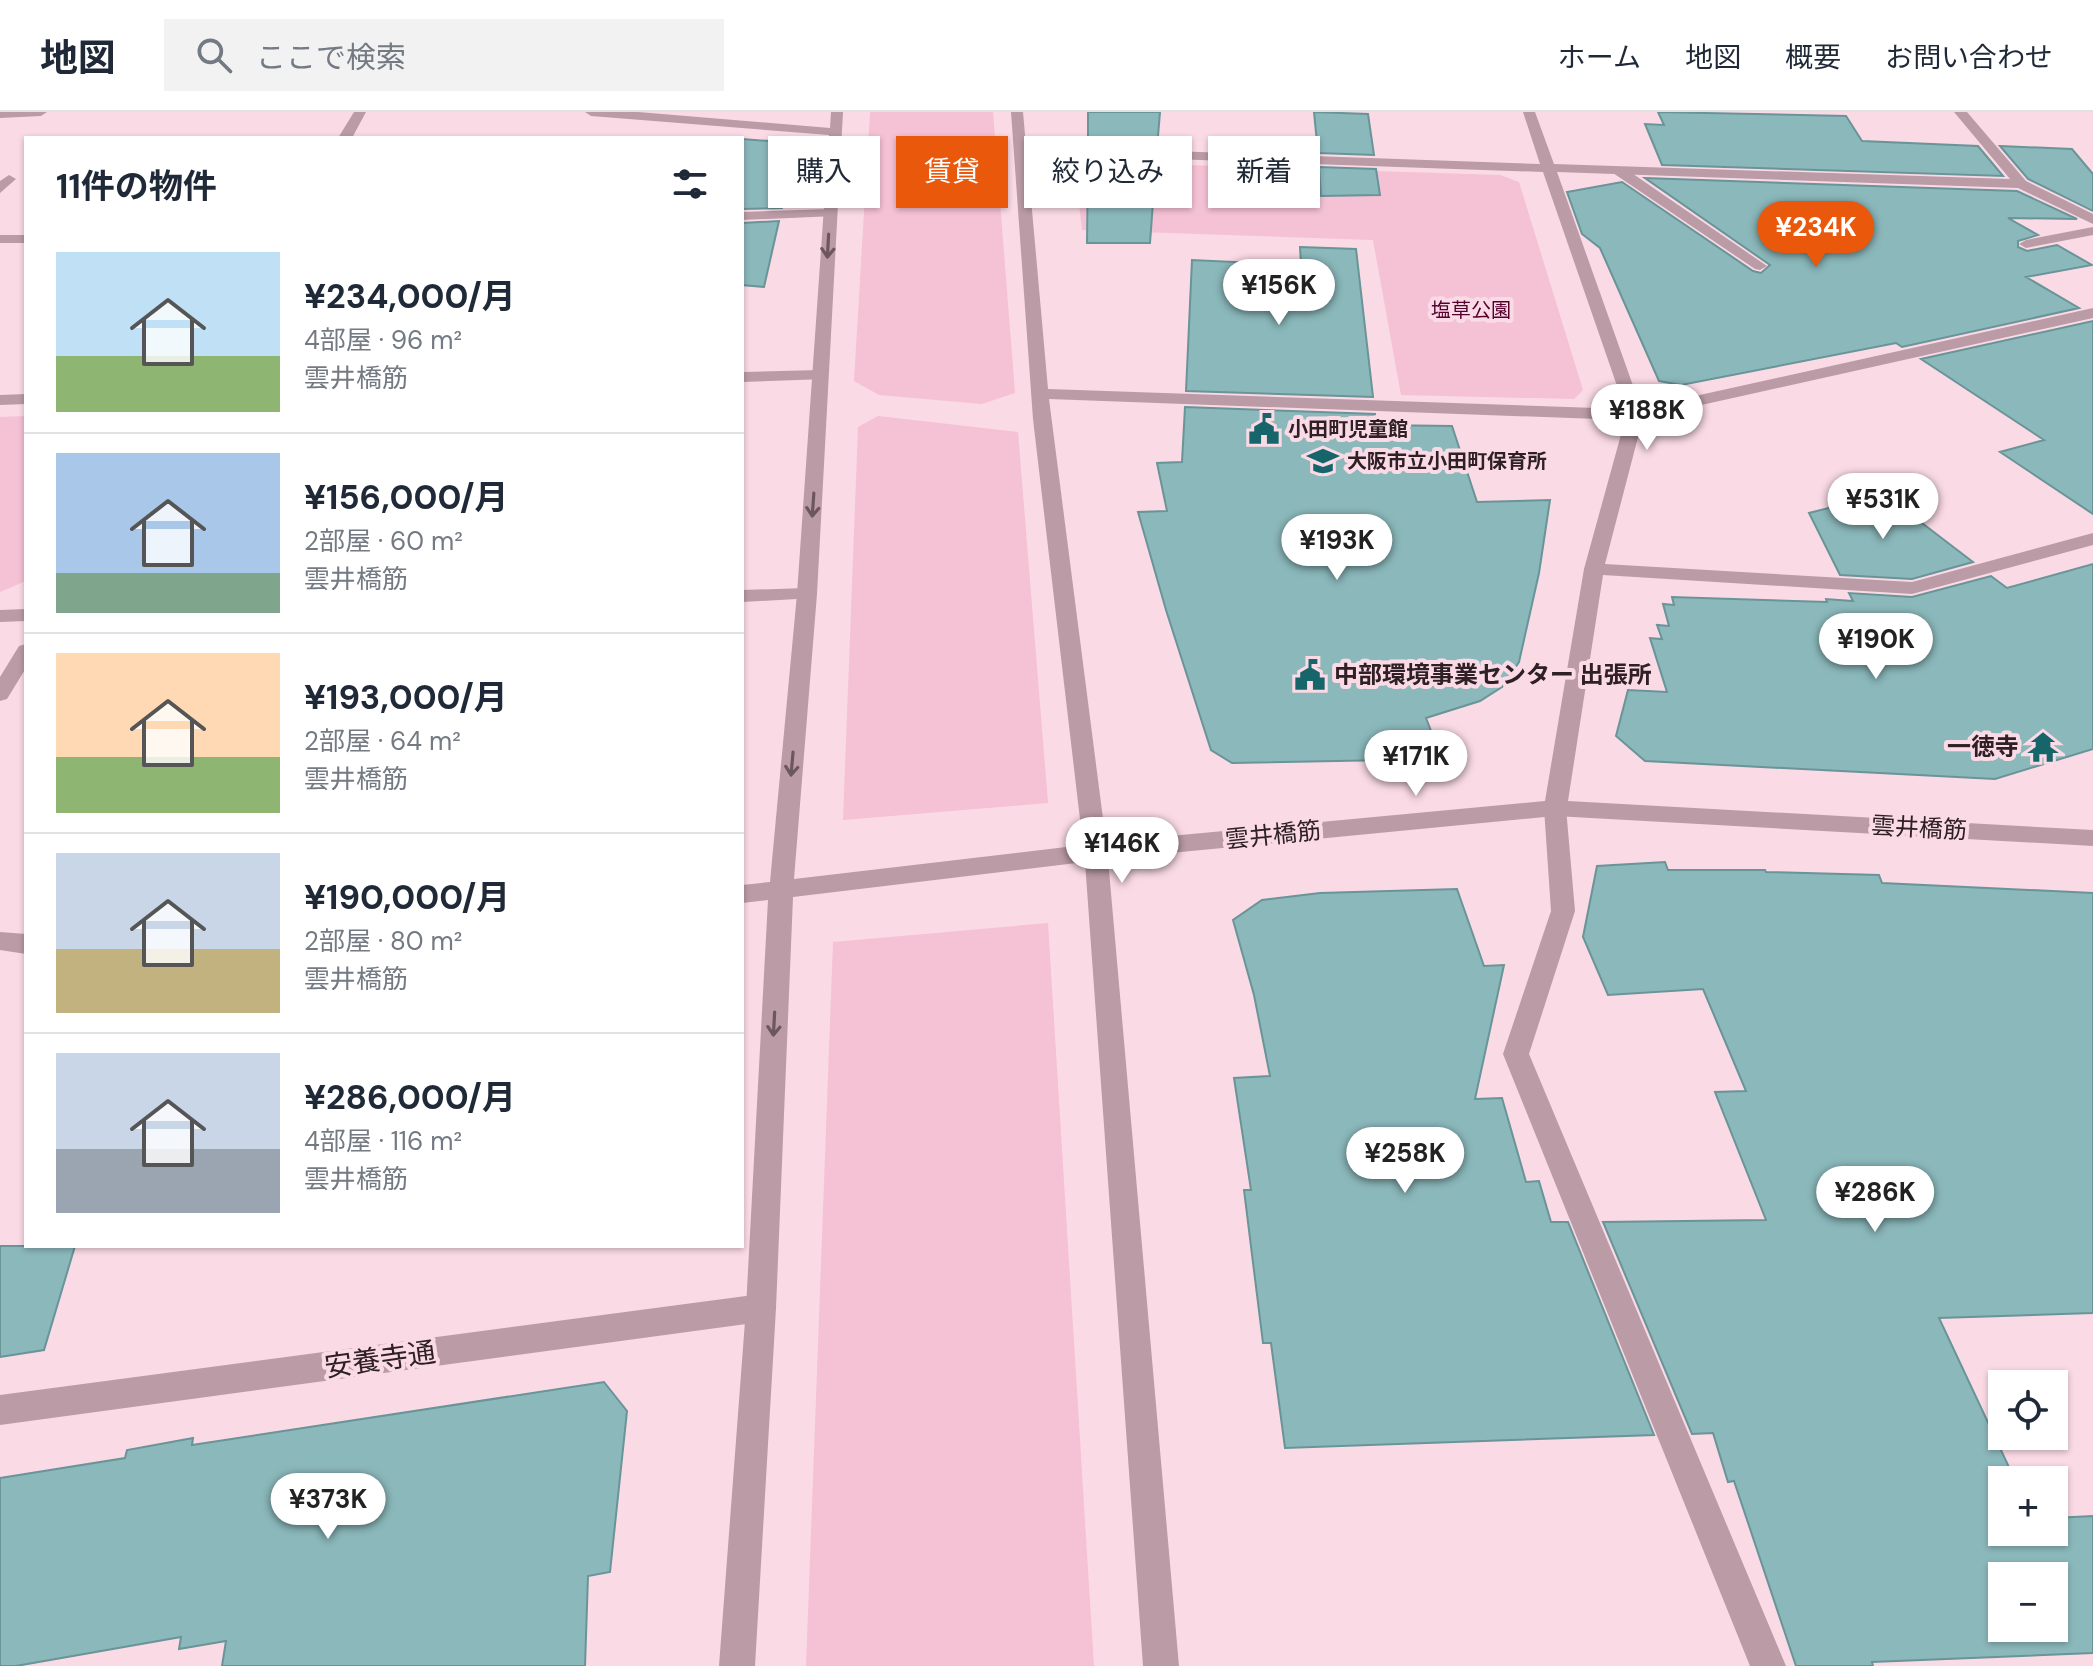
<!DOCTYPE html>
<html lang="ja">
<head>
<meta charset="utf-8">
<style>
	body { margin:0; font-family:"DM Sans","Noto Sans JP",sans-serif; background:#f2f2f3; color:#1f2937; height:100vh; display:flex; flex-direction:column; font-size:30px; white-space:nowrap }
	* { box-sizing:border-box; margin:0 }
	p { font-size:26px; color:#747a83 }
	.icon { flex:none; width:44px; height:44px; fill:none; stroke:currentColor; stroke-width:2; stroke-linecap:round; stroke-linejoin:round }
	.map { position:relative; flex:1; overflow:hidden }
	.details { position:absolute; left:24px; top:24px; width:720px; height:1112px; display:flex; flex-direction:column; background:#fff; border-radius:0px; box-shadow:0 2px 6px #0004 }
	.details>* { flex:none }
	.top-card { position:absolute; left:768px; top:24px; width:760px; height:72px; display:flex; gap:16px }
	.tools { position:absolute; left:1988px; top:1258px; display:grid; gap:16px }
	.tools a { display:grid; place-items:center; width:80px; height:80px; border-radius:0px; background:#fff; box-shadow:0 2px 6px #0004; font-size:40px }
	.price { position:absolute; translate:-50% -68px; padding:0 18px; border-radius:28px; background:#fff; color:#222; font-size:26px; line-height:52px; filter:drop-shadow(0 2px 4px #0008) }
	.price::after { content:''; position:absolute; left:50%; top:48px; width:24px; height:18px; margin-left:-12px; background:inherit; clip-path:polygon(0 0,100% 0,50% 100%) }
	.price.selected { background:#ea580c; color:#fff }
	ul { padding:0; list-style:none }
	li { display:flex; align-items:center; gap:24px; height:200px; padding:0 32px }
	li+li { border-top:2px solid #e0e1e3 }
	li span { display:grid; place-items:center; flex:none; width:224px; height:160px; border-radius:0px; color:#555 }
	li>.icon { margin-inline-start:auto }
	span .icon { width:96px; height:96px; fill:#fffc; stroke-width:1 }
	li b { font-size:34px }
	h2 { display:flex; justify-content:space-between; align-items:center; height:96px; padding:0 32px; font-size:34px }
	.chip { padding:0 28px; border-radius:0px; background:#fff; box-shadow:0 2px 6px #0004; font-size:28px; line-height:72px }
	.chip.selected { background:#ea580c; color:#fff }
	header { display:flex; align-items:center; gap:48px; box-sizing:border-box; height:112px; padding:0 40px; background:#fff; border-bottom:2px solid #e0e1e3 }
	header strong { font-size:38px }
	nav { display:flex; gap:44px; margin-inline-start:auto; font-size:28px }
	.search { width:560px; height:72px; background:#f2f2f3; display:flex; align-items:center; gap:20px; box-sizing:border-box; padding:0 28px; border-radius:0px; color:#747a83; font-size:30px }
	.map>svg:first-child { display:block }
</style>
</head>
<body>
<header>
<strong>地図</strong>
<div class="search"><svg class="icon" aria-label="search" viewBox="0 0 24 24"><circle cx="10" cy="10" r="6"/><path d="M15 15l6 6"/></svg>ここで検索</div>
<nav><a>ホーム</a><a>地図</a><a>概要</a><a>お問い合わせ</a></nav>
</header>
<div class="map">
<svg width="2093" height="1554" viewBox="0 0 2093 1554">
	<rect width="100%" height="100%" fill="#fadae5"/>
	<path fill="#f5c1d4" d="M870,0H993L1015,281L982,292L879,283L854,269Z
		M1088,50L1500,63L1519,70L1583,278L1574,287L1401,283L1373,128L1082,118L1075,56Z
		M26,304V469L0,480V305Z
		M878,304L1018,320L1048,691L843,708L858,315Z
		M1048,811L1094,1554H806L833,830Z"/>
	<path fill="#8bb8bb" stroke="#699498" stroke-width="2" fill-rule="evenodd" d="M1088,0H1160L1157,36L1088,33Z
		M1314,0L1368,2L1374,43L1318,41Z
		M1658,0L1846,4L1862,29L1978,34L2003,64L1662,53L1645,12L1664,13Z
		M742,27L796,31L782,96L742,97Z
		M2000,34L2072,37L2093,62V99L2028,67Z
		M1088,47L1156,50L1150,131H1087Z
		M1319,55L1376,57L1380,83L1321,84Z
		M1645,66L2017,79L2077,107L2008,106L2038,123L2018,129V135L2027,139L2057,133L2092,153L2026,165L2079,196L1902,235L1896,231L1681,273L1659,269L1600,136L1582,122L1567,80L1622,70L1753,159L1761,161L1770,153Z
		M779,109L764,175L742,173V111Z
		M1300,135L1356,137L1373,285L1186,279L1192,148L1301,153Z
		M2093,209V402L2000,340L2044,328L1921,247Z
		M1185,295L1375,302L1376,313L1452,314L1477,390L1550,388L1539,461L1519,550L1502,575L1480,589L1426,606L1442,647L1232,651L1211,638L1166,498L1138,400L1167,399L1157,351L1182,350Z
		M1884,382L1973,450L1912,467L1840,463L1809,401Z
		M2093,452V637L1995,667L1645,649L1616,624L1628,578L1667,580L1650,526L1662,527L1657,513L1669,514L1663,492L1674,493L1672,485L1827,490L1826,487L1853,489L1849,481L1912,485L1991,464L2007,476Z
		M1665,750L1668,758H1765L1766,760L1879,763L1882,771L2093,781V1201L1939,1206L2015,1368H2002V1420H2054V1406L2093,1404V1541L1872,1550L1873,1554H1796L1734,1369L1728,1370L1713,1321L1692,1322L1603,1110L1766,1108L1715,980L1746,979L1703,877L1608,883L1583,825L1597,754ZM2002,1464H2054V1516H2002Z
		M1457,777L1484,854L1504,853L1475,987L1502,986L1526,1070L1539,1069L1551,1110H1568L1654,1323L1285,1336L1271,1231H1263L1244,1078H1251L1234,966L1270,964L1254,883L1233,808L1262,788L1320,781Z
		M0,1134H75L44,1238L0,1245Z
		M604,1270L627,1299L610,1460L588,1464L585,1554H222L226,1529L179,1537L181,1525L16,1554H0V1366L125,1346L127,1338L193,1326L192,1333Z"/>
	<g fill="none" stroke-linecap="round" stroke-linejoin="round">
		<path fill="#bb9ba6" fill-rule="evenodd" d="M1613,55H1623L1767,154L1760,158L1755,157L1613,61Z
			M9,63L16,67L0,81V69Z"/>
		<path fill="#bb9ba6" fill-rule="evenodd" d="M0,0H47L41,4L0,6Z
			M830,97L837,101L835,104L742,108V100Z
			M2093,115V123L2026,136L2019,132L2026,128Z
			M0,123H26V131H0Z
			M820,258L826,259L828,263L826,267L742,270V260Z
			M26,282V292L0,293V283Z
			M807,476L814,478L817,482L814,486L742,490V478Z
			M26,497V509L0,510V498Z
			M1555,688L1563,690L1566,696L1575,799L1529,942L1786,1554H1750L1503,942L1551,799L1544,696L1547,690Z
			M761,1182L772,1186L776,1196L772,1206L761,1210L0,1313V1283Z"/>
		<path fill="#bb9ba6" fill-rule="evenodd" d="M354,0H366L352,26H338Z
			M585,0H638L830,16L831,0H843L817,482L794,767L1083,733L1033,307L1011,0H1023L1026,34L1540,52L1523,0H1535L1554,52L2010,67L1954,0H1967L2026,69L2093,102V112L2018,76L1557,60L1641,296L2093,196V206L1643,306L1605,452L1912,470L2093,421V433L1912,482L1603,463L1568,689L2093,718V734L1555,704L1108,747L1179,1554H1143L1085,750L793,785L776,1196L755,1554H719L746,1196L768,788L742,791V773L770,770L797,482L829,23L591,4ZM1027,42L1543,60L1625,297L1048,277ZM1049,287L1625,308L1584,457L1545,689L1106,730Z
			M26,532V556L7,587L0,589V565L19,534Z
			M0,820L26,822V842L0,838Z"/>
	</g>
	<defs><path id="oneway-shaft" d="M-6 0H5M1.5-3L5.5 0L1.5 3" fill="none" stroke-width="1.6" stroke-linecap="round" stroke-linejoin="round" transform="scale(2)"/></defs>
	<g stroke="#6d575f">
		<use href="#oneway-shaft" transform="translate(828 134) rotate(93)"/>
		<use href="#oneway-shaft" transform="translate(813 393) rotate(94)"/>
		<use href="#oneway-shaft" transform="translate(792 652) rotate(95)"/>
		<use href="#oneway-shaft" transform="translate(774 912) rotate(93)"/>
	</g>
	<defs>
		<symbol id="civic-bare" viewBox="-9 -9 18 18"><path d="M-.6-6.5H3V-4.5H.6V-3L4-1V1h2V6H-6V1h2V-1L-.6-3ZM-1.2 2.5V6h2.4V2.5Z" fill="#16656b" stroke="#fadae5" stroke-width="2.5" paint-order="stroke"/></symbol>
		<symbol id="school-bare" viewBox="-9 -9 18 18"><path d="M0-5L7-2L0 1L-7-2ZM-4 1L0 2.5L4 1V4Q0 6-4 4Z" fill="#16656b" stroke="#fadae5" stroke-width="2.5" paint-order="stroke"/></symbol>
		<symbol id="temple-bare" viewBox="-9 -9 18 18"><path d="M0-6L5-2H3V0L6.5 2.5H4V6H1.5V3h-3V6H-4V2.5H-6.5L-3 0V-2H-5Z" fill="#16656b" stroke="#fadae5" stroke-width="2.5" paint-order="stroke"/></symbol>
	</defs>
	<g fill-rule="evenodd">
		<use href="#civic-bare" x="1242" y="295" width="44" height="44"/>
		<use href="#school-bare" x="1301" y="327" width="44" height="44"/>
		<use href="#civic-bare" x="1288" y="541" width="44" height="44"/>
		<use href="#temple-bare" x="2021" y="613" width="44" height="44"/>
	</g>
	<g text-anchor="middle" stroke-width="8" stroke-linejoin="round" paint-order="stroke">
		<g font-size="20" fill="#560030" stroke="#fadae5">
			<text x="1471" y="205">塩草公園</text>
		</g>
		<g font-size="20" font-weight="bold" fill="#2e2025" stroke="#fadae5" text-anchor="start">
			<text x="1288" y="324">小田町児童館</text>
			<text x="1347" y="356">大阪市立小田町保育所</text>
		</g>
		<g font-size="24" font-weight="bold" fill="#2e2025" stroke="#fadae5" text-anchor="start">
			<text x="1334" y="571">中部環境事業センター 出張所</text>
			<text x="2019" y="643" text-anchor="end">一徳寺</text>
		</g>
		<g font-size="24" fill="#2e2025" stroke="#fadae5">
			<text transform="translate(1919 716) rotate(3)" y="8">雲井橋筋</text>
			<text transform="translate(1273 723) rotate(-6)" y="8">雲井橋筋</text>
		</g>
		<g font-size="28" fill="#2e2025" stroke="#fadae5">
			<text transform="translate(380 1247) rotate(-8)" y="10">安養寺通</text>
		</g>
	</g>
</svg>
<div class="tools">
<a><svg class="icon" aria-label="locate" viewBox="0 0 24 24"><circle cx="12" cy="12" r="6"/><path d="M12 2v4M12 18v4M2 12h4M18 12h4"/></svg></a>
<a>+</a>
<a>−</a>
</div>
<b class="price selected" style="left:1816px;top:157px">¥234K</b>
<b class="price" style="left:1279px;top:215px">¥156K</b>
<b class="price" style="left:1647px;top:340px">¥188K</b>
<b class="price" style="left:1883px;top:429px">¥531K</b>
<b class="price" style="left:1337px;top:470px">¥193K</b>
<b class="price" style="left:1876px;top:569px">¥190K</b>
<b class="price" style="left:1416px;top:686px">¥171K</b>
<b class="price" style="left:1122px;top:773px">¥146K</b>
<b class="price" style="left:1405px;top:1083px">¥258K</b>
<b class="price" style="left:1875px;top:1122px">¥286K</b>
<b class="price" style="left:328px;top:1429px">¥373K</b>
<div class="top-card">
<a class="chip">購入</a>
<a class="chip selected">賃貸</a>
<a class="chip">絞り込み</a>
<a class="chip">新着</a>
</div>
<section class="details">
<h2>11件の物件<svg class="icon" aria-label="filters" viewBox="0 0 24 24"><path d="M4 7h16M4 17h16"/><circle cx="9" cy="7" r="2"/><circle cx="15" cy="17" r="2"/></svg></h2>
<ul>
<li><span style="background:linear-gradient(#bfe0f5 65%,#8fb573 0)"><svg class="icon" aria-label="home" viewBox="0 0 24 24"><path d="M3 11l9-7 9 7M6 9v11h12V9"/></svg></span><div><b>¥234,000/月</b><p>4部屋 · 96 m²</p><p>雲井橋筋</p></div></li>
<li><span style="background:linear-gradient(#a9c7e8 75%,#7fa58c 0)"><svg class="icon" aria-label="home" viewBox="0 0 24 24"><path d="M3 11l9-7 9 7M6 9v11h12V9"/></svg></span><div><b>¥156,000/月</b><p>2部屋 · 60 m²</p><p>雲井橋筋</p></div></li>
<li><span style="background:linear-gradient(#ffd9b3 65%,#8fb573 0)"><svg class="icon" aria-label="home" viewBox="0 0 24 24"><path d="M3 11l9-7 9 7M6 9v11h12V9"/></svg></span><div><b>¥193,000/月</b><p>2部屋 · 64 m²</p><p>雲井橋筋</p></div></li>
<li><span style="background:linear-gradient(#c9d6e8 60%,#c2b280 0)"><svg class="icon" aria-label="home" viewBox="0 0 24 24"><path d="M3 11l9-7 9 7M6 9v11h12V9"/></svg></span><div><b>¥190,000/月</b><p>2部屋 · 80 m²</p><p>雲井橋筋</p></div></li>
<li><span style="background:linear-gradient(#c9d6e8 60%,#9aa5b1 0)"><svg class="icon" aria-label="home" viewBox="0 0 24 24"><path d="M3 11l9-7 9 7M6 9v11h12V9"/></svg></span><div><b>¥286,000/月</b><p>4部屋 · 116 m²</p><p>雲井橋筋</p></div></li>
</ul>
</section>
</div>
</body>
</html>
